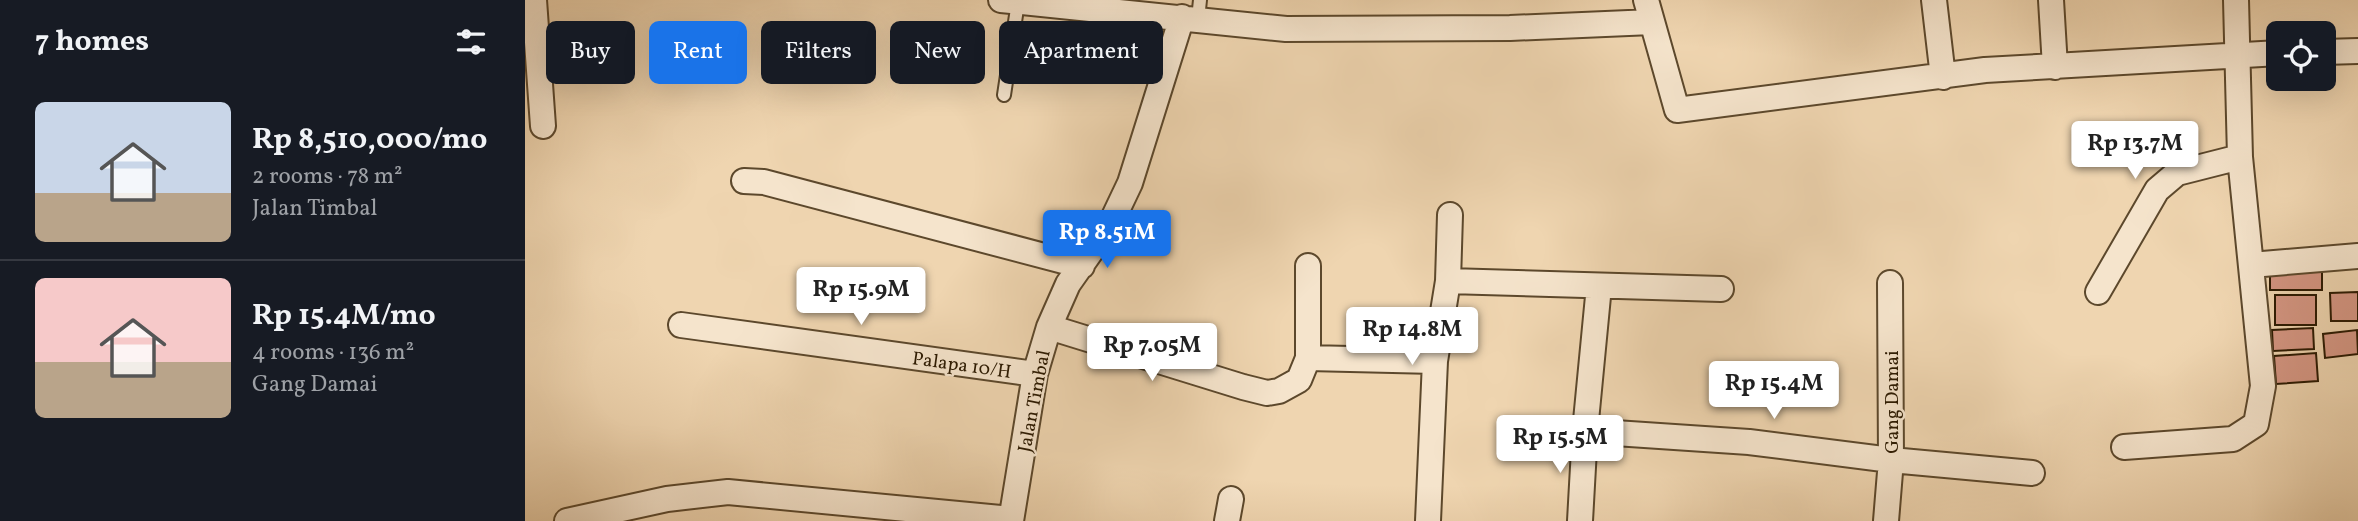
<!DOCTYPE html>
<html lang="en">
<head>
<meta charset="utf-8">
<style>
	body { margin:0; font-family:Vollkorn,serif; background:#242831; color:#f1f3f6; height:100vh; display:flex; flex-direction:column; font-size:26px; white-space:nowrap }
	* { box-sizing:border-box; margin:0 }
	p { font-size:23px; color:#9ea1a6 }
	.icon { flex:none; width:38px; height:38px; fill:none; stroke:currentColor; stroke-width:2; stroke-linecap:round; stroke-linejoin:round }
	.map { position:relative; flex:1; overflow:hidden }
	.sheet { display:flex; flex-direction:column; background:#171b24; width:525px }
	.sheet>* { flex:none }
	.top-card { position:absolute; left:21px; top:21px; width:665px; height:63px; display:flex; gap:14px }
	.buttons { position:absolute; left:1741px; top:21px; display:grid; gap:14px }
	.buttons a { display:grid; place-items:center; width:70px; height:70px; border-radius:10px; background:#171b24; box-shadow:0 7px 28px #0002; font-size:35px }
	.price { position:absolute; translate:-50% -60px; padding:0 16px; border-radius:7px; background:#fff; color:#222; font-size:23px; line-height:46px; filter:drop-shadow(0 2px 4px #0008) }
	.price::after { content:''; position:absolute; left:50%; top:42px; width:21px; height:16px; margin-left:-10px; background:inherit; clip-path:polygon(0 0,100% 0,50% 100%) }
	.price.active { background:#1a73e8; color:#fff }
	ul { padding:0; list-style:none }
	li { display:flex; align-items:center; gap:21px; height:175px; padding:0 35px }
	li+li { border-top:2px solid #363941 }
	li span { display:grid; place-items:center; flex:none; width:196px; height:140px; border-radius:10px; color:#555 }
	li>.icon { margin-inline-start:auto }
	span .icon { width:84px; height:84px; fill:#fffc; stroke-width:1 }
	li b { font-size:30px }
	h2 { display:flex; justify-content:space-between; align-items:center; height:84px; padding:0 35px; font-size:30px }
	.tag { padding:0 24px; border-radius:10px; background:#171b24; box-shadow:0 7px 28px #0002; font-size:24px; line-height:63px }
	.tag.active { background:#1a73e8; color:#fff }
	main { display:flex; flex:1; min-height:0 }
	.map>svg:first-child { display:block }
</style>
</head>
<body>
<main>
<section class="sheet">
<h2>7 homes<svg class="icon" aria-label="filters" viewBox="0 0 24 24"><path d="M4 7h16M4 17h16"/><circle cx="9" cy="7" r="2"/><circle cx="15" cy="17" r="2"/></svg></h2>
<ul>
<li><span style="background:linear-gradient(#c9d6e8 65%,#b9a48a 0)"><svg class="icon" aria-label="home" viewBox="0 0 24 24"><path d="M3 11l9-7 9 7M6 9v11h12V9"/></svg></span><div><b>Rp 8,510,000/mo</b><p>2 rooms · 78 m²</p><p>Jalan Timbal</p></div></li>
<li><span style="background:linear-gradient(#f6c9c9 60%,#b9a48a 0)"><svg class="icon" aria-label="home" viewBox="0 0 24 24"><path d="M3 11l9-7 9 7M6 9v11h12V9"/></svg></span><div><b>Rp 15.4M/mo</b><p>4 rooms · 136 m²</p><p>Gang Damai</p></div></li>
</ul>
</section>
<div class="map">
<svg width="1833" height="521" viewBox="0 0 1833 521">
	<rect width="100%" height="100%" fill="#efd5b0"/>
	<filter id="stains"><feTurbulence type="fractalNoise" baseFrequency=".00286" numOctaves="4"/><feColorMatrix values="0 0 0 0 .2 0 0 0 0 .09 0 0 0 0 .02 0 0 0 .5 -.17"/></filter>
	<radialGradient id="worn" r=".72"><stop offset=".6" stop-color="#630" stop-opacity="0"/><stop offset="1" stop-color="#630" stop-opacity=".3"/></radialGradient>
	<path fill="#d59683" stroke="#2b1900" stroke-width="2" d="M1797,262V290H1745V263Z
		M1833,292V321H1806L1805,293Z
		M1750,295H1791V325H1750Z
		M1788,328L1789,349L1748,351L1747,330Z
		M1832,330L1833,354L1800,358L1798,334Z
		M1791,353L1793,381L1751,384L1749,356Z"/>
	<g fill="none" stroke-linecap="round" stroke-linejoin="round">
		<defs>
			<path id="service" d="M673,19L675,0
				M479,95L493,2"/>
			<path id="minor" d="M9,0L18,126
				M476,0L761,29L985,28L1127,22
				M1121,0L1152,110L1460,70L1754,53
				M1409,0L1418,77
				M1526,0L1530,67
				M1799,52L1833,51
				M219,181L239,182L557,266
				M1726,265L1833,256
				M923,281L1196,289
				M1573,292L1632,190L1652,173L1715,157
				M156,325L510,374
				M524,327L718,387L742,393L754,391L774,380L783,358V266
				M783,358L910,361
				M1060,431L1224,442L1366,460L1507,473
				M1599,447L1708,439L1731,424L1738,386L1715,157L1711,0
				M42,521L142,499L203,492L486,519
				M486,521L510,374L524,327L543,284L586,223L605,183L657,17
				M702,521L706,499
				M903,521L910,361L923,281L925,215
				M1055,521L1060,431L1074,286
				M1361,521L1366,460L1365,283"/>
		</defs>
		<use href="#service" stroke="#5c482c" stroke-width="16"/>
		<use href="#minor" stroke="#5c482c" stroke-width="28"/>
		<use href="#service" stroke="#f5e4cc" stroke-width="12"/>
		<use href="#minor" stroke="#f5e4cc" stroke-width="24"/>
	</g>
	<g text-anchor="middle" stroke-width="5" stroke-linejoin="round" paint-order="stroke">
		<g font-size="19" fill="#2b1900" stroke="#f5e4cc">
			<text transform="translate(437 364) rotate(8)" y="7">Palapa 10/H</text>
			<text transform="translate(508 401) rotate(-79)" y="7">Jalan Timbal</text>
			<text transform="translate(1366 402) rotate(-90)" y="7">Gang Damai</text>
		</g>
	</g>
	<rect width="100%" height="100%" filter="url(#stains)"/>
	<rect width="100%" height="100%" fill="url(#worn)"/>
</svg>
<div class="buttons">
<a><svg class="icon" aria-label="locate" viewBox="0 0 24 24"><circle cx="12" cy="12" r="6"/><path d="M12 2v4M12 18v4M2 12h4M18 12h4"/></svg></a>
</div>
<b class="price" style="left:1610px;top:181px">Rp 13.7M</b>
<b class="price active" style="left:582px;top:270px">Rp 8.51M</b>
<b class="price" style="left:336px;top:327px">Rp 15.9M</b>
<b class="price" style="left:887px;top:367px">Rp 14.8M</b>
<b class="price" style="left:627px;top:383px">Rp 7.05M</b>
<b class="price" style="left:1249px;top:421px">Rp 15.4M</b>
<b class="price" style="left:1035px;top:475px">Rp 15.5M</b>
<div class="top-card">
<a class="tag">Buy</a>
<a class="tag active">Rent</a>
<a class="tag">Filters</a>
<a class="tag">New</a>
<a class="tag">Apartment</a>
</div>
</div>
</main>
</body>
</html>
